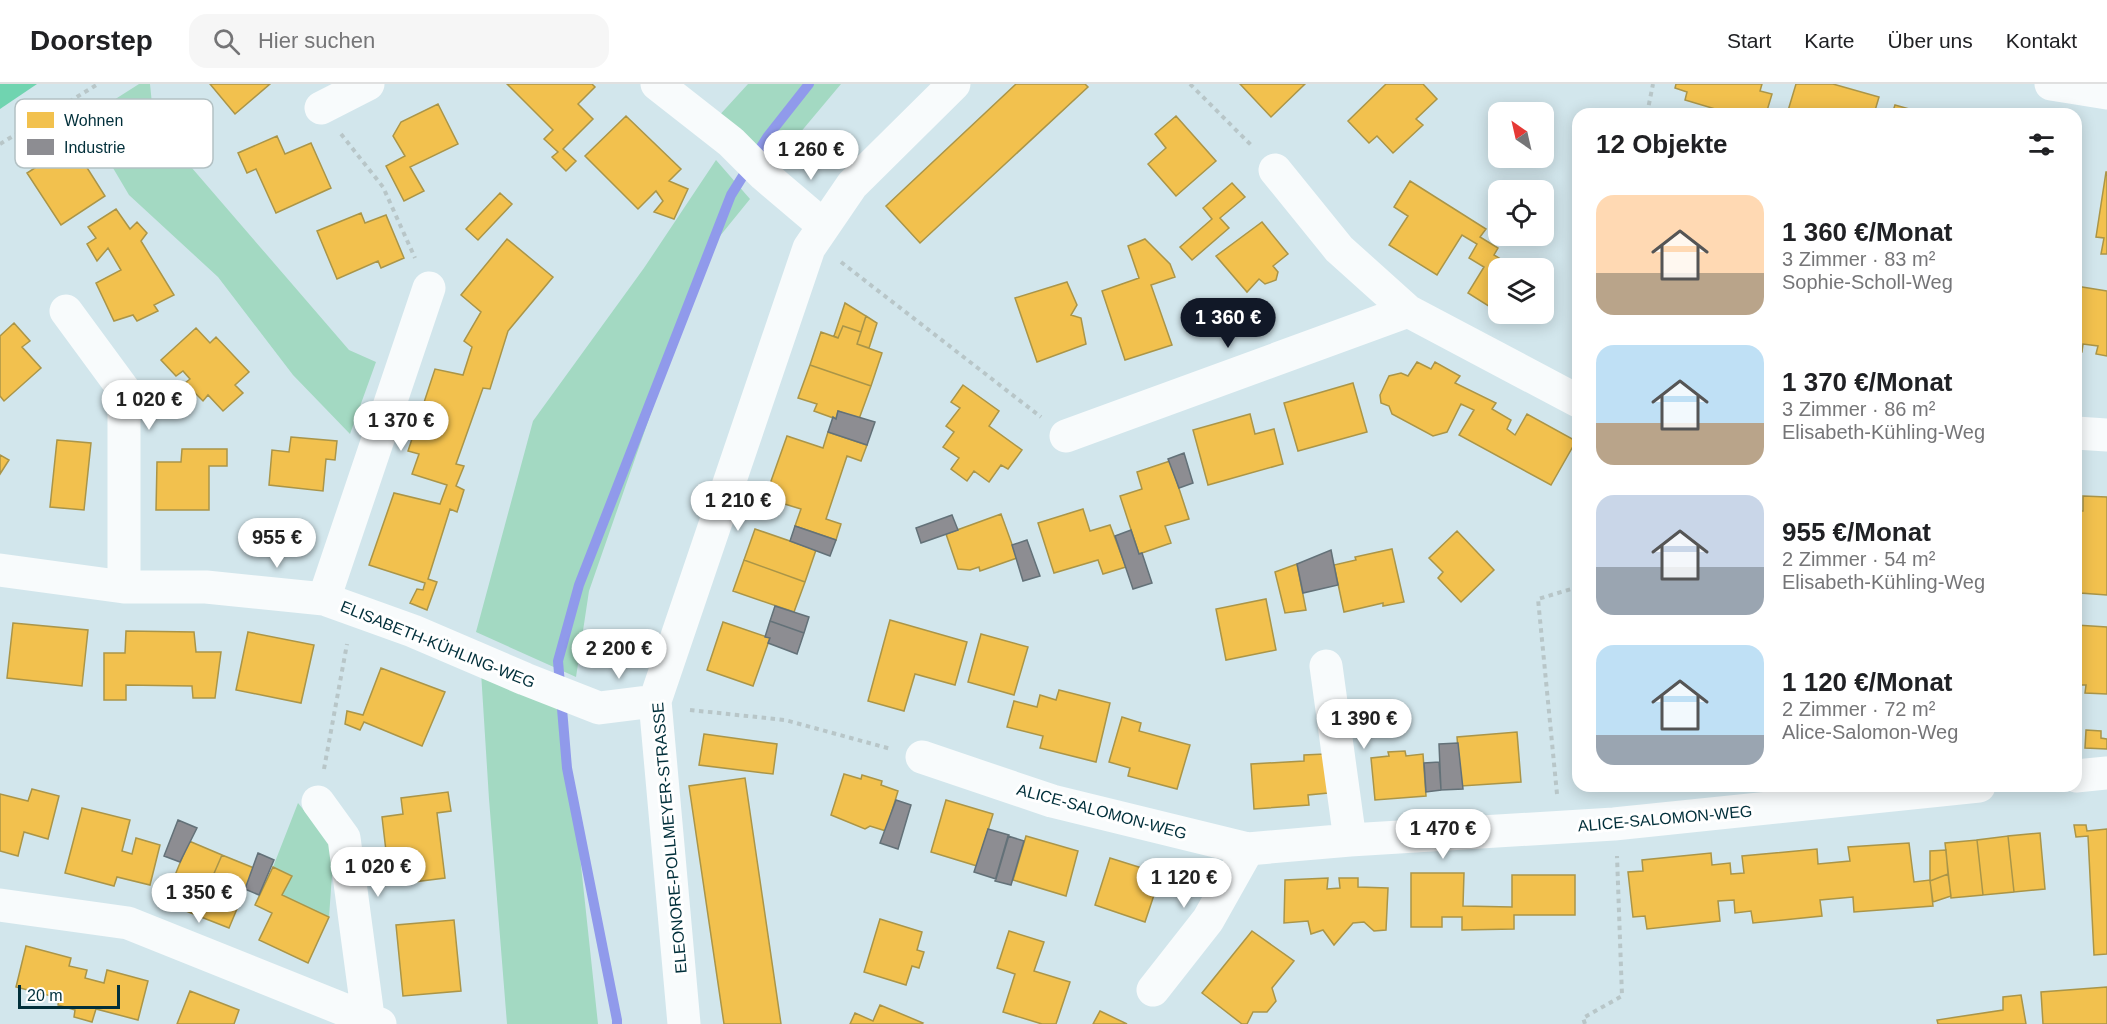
<!DOCTYPE html>
<html lang="de">
<head>
<meta charset="utf-8">
<style>
	body { margin:0; font-family:Helvetica,sans-serif; background:#f6f6f6; color:#202124; height:100vh; display:flex; flex-direction:column; font-size:22px; white-space:nowrap }
	* { box-sizing:border-box; margin:0 }
	p { font-size:20px; color:#757577 }
	.icon { flex:none; width:33px; height:33px; fill:none; stroke:currentColor; stroke-width:2; stroke-linecap:round; stroke-linejoin:round }
	.map { position:relative; flex:1; overflow:hidden }
	.sheet { position:absolute; left:1572px; top:24px; width:510px; height:684px; display:flex; flex-direction:column; background:#fff; border-radius:18px; box-shadow:0 3px 15px #0003 }
	.sheet>* { flex:none }
	.needle { width:39px; rotate:326deg }
	.buttons { position:absolute; left:1488px; top:18px; display:grid; gap:12px }
	.buttons a { display:grid; place-items:center; width:66px; height:66px; border-radius:12px; background:#fff; box-shadow:0 3px 15px #0003; font-size:30px }
	.scale { position:absolute; left:18px; bottom:15px; width:102px; box-sizing:border-box; padding-left:6px; border:3px solid #012f3a; border-top:0; font-size:16px; line-height:21px; white-space:nowrap; color:#012f3a; -webkit-text-stroke:4px #fff; paint-order:stroke }
	.price { position:absolute; translate:-50% -51px; padding:0 14px; border-radius:21px; background:#fff; color:#222; font-size:20px; line-height:39px; filter:drop-shadow(0 2px 3px #0008) }
	.price::after { content:''; position:absolute; left:50%; top:36px; width:18px; height:14px; margin-left:-9px; background:inherit; clip-path:polygon(0 0,100% 0,50% 100%) }
	.price.selected { background:#111827; color:#fff }
	ul { padding:0; list-style:none }
	li { display:flex; align-items:center; gap:18px; height:150px; padding:0 24px }
	li span { display:grid; place-items:center; flex:none; width:168px; height:120px; border-radius:18px; color:#555 }
	li>.icon { margin-inline-start:auto }
	span .icon { width:72px; height:72px; fill:#fffc; stroke-width:1 }
	li b { font-size:26px }
	h2 { display:flex; justify-content:space-between; align-items:center; height:72px; padding:0 24px; font-size:26px }
	header { display:flex; align-items:center; gap:36px; box-sizing:border-box; height:84px; padding:0 30px; background:#fff; border-bottom:2px solid #e0e0e0 }
	header strong { font-size:28px }
	nav { display:flex; gap:33px; margin-inline-start:auto; font-size:21px }
	.search { width:420px; height:54px; background:#f6f6f6; display:flex; align-items:center; gap:15px; box-sizing:border-box; padding:0 21px; border-radius:18px; color:#757577; font-size:22px }
	.map>svg:first-child { display:block }
</style>
</head>
<body>
<header>
<strong>Doorstep</strong>
<div class="search"><svg class="icon" aria-label="search" viewBox="0 0 24 24"><circle cx="10" cy="10" r="6"/><path d="M15 15l6 6"/></svg>Hier suchen</div>
<nav><a>Start</a><a>Karte</a><a>Über uns</a><a>Kontakt</a></nav>
</header>
<div class="map">
<svg width="2107" height="940" viewBox="0 0 2107 940">
	<rect width="100%" height="100%" fill="#d2e6ec"/>
	<path fill="#a3d9c2" d="M139,0H150L154,40L349,266L376,278L350,350L293,291L218,193L129,111L84,35Z
		M748,0H841L768,87L716,35Z
		M716,76L750,115L707,168L589,507L576,593L476,548L533,337L644,184Z
		M481,588L564,623L598,940H507L489,715Z
		M298,719L334,763L329,833L282,811L292,792L273,783Z"/>
	<path fill="#70d4b0" d="M0,0H37L0,25Z"/>
	<path fill="#f2c14e" stroke="#aa9548" stroke-width="1.5" d="M210,0H270L235,30Z
		M507,0H592L595,3L578,20L593,35L563,65L576,77L566,87L552,73L558,68L544,55L553,46Z
		M1016,0H1085L1088,3L920,159L886,122Z
		M1240,0H1305L1271,33Z
		M1423,0L1437,15L1416,35L1423,41L1393,69L1377,52L1369,59L1348,37L1386,0Z
		M1676,0H1762L1760,7L1772,10L1766,30H1732L1685,16L1687,8L1675,4Z
		M1796,0H1833L1879,13L1874,30H1787Z
		M438,20L458,60L410,83L424,107L404,117L386,82L405,72L393,52L401,38Z
		M1895,21L1927,30H1892Z
		M626,32L681,85L669,97L688,105L674,135L654,128L663,117L656,107L638,125L585,72Z
		M1176,32L1216,77L1176,112L1148,80L1166,64L1155,50Z
		M277,52L285,70L311,59L331,104L276,129L256,85L247,89L238,69Z
		M72,60L105,112L61,141L27,89Z
		M2106,88H2107V170H2101L2104,154L2096,153Z
		M1410,97L1486,145L1480,153L1498,164L1494,171L1515,184H1498V228L1468,209L1484,183L1469,174L1477,160L1462,151L1437,191L1389,161L1408,132L1394,123Z
		M1232,99L1245,113L1220,134L1229,144L1192,176L1180,163L1212,135L1203,124Z
		M500,109L512,120L478,156L466,145Z
		M116,125L130,145L137,138L147,149L141,157L174,211L154,221L158,227L137,237L133,231L114,237L96,199L121,186L108,164L97,177L87,160L96,154L88,143Z
		M361,129L365,139L386,131L404,174L381,184L378,177L337,195L317,147Z
		M1262,138L1288,170L1273,182L1278,188L1276,196L1265,200L1259,195L1247,208L1216,172Z
		M507,155L553,193L508,247L490,305L483,304L456,380L464,382L456,402L464,406L457,428L450,425L428,495L437,498L427,526L410,519L417,505L423,506L425,499L369,481L394,409L440,420L447,401L412,390L419,370L408,367L435,285L463,291L472,263L464,257L481,228L461,211Z
		M1145,155L1170,180L1175,193L1151,201L1172,261L1125,276L1102,207L1139,194L1128,162Z
		M1067,198L1077,221L1071,231L1081,234L1086,260L1037,278L1015,214Z
		M2076,202L2107,207V272L2096,270L2098,262L2083,260L2082,268L2076,267Z
		M845,219L866,232L861,248L843,242L838,254L834,252Z
		M1501,230H1513L1510,235Z
		M866,232L877,239L869,264L857,260Z
		M14,239L30,257L22,263L41,284L4,317L0,312V252Z
		M843,242L861,248L857,260L882,269L871,302L810,281L821,248L838,254Z
		M196,244L210,259L216,253L249,288L235,301L243,309L223,327L208,311L203,317L185,299L190,295L183,287L176,292L161,276Z
		M1417,278L1431,285L1435,278L1460,292L1455,299L1496,319L1492,325L1511,336L1507,345L1515,351L1527,330L1576,357L1551,401L1459,351L1474,326L1461,320L1447,348L1433,352L1392,330L1389,322L1381,319L1380,311L1389,292L1401,289L1408,292Z
		M810,281L871,302L859,335L838,327L836,335L814,327L817,320L798,314Z
		M1353,299L1367,348L1298,367L1284,319Z
		M963,301L999,327L989,342L1022,366L1008,385L1001,381L989,398L974,387L967,397L951,385L959,374L943,363L954,348L946,342L960,324L951,318Z
		M1250,330L1255,350L1274,345L1283,380L1208,401L1193,346Z
		M828,348L867,361L861,377L847,372L826,435L841,440L836,456L795,442L801,425L765,414L787,352L823,364Z
		M291,353L337,357L335,376L326,375L323,407L269,401L272,366L289,368Z
		M57,356L91,359L84,426L50,423Z
		M182,365H227V382H209V426H156L157,378H181Z
		M0,371L9,376L0,390Z
		M1170,377L1189,435L1165,442L1171,459L1139,470L1120,412L1142,405L1137,388Z
		M2083,412L2107,413V511L2080,509L2081,496H2076V444L2078,427H2083Z
		M1083,425L1090,447L1110,441L1126,483L1103,490L1098,476L1054,489L1038,439Z
		M1001,430L1017,474L980,487L979,483L970,486L958,485L946,450Z
		M755,445L816,466L805,498L744,476Z
		M1457,447L1494,486L1461,518L1438,494L1443,488L1429,474Z
		M1392,465L1404,518L1383,522V519L1344,528L1334,481L1356,476L1355,473Z
		M744,476L805,498L794,528L733,507Z
		M1297,480L1306,526L1285,529L1275,488Z
		M1266,515L1276,566L1226,576L1216,525Z
		M890,536L967,558L955,601L915,590L904,627L868,617Z
		M723,538L770,554L753,602L707,586Z
		M13,539L88,546L82,602L7,594Z
		M2076,541L2107,543V610L2085,609L2086,601H2076Z
		M126,547L194,548L196,568H221L215,614H193L192,602L126,601V616H104V569H125Z
		M248,548L314,561L301,619L236,606Z
		M981,550L1028,563L1014,611L968,598Z
		M381,584L445,608L422,662L364,638L360,646L345,640L347,627L363,631Z
		M1059,606L1110,619L1096,678L1040,664L1043,652L1007,643L1014,617L1037,623L1040,611L1056,616Z
		M1122,633L1141,639L1139,647L1190,661L1177,705L1128,692L1130,684L1109,678Z
		M2086,646L2101,647V654L2107,655V665L2085,664Z
		M1517,648L1521,698L1461,702L1457,653Z
		M704,650L777,660L773,690L699,681Z
		M1405,667L1406,672L1423,670L1426,712L1375,716L1371,674L1389,672L1388,668Z
		M1325,670L1328,709L1308,711L1309,721L1254,725L1251,680L1304,677V671Z
		M844,690L861,695L862,691L882,697L881,701L898,707L886,747L870,742L865,745L831,731Z
		M745,694L781,940H724L689,702Z
		M32,705L59,712L48,755L24,748L18,772L0,767V710L28,717Z
		M448,708L451,727L437,729L445,794L390,801L382,733L403,730L401,714Z
		M946,716L993,730L977,782L931,768Z
		M82,724L130,736L122,767L132,770L136,754L160,761L150,801L117,793L114,802L65,789Z
		M2074,741H2086L2087,747L2107,745V870L2094,871L2088,752L2076,753Z
		M2040,749L2045,805L2014,808L2008,752Z
		M1026,752L1078,767L1066,812L1013,796Z
		M2008,752L2014,808L1983,811L1977,756Z
		M1977,756L1983,811L1951,814L1945,759Z
		M189,757L222,771L196,831L164,818Z
		M1909,759L1914,798L1930,796L1933,822L1854,828L1853,813L1820,816L1822,832L1753,839L1751,827L1735,829L1734,816L1718,817L1720,837L1647,845L1645,832L1633,833L1628,788L1643,787L1642,776L1711,769L1712,781L1730,779L1731,790L1744,789L1742,772L1817,765L1818,780L1850,777L1848,763Z
		M1946,766L1948,790L1930,797V767Z
		M222,771L254,784L229,844L196,831Z
		M1110,774L1161,790L1145,838L1095,821Z
		M273,783L292,792L282,811L329,833L308,879L259,856L272,829L255,821Z
		M1411,789H1464L1463,822L1512,823V791H1575V831H1514V845L1462,846V833H1442V843H1411Z
		M1948,790L1951,812L1933,818L1930,797Z
		M1328,794L1327,805L1340,804L1339,794H1358V803L1388,804L1386,846L1374,847L1364,838L1353,839L1334,861L1323,846L1311,850L1308,837L1284,839L1285,796Z
		M880,835L922,848L917,866L924,868L919,884L912,882L906,901L864,888Z
		M454,836L461,907L403,912L396,841Z
		M1009,847L1044,858L1034,887L1070,898L1056,940H1042L1003,928L1015,890L997,884Z
		M1252,847L1294,877L1272,904L1276,917L1267,928H1253L1247,940H1242L1202,909Z
		M26,862L71,874L69,882L87,886L85,894L104,899L107,886L148,897L138,936L96,925L92,938L74,933L75,926L58,921L59,914L16,903Z
		M2107,903V940H2043L2041,908Z
		M190,907L239,926L234,940H177Z
		M2021,911L2026,940H1938L1937,936L2003,926V913Z
		M880,921L923,939L922,940H850L855,929L873,937Z
		M1100,927L1127,940H1093Z"/>
	<path fill="#8d8d92" stroke="#637178" stroke-width="1.5" d="M838,327L875,338L867,361L828,348L833,333L836,335Z
		M1184,369L1193,399L1179,404L1168,375Z
		M952,431L958,446L921,459L916,444Z
		M795,442L836,456L830,472L790,457Z
		M1131,446L1139,470L1142,469L1152,499L1133,505L1115,452Z
		M1027,456L1040,492L1023,497L1012,461Z
		M1331,466L1338,501L1303,509L1297,480Z
		M775,522L809,533L804,549L770,537Z
		M770,537L804,549L797,570L768,559L770,554L765,553Z
		M1458,659L1463,705L1441,706L1439,660Z
		M1439,678L1441,706L1426,708L1424,679Z
		M896,716L911,721L898,765L880,759Z
		M178,736L197,744L180,778L164,772Z
		M988,745L1009,751L996,795L974,788Z
		M1008,752L1024,757L1011,801L995,797Z
		M258,769L274,776L259,811L245,805Z"/>
	<g fill="none" stroke-linecap="round" stroke-linejoin="round">
		<path stroke="#909aeb" stroke-width="10" d="M617,940V936L567,684L558,577L579,501L731,111L768,52L809,0"/>
		<path stroke="#b8c6c8" stroke-width="4" stroke-dasharray="4.5 4.5" stroke-linecap="butt" d="M1190,0L1253,63
			M1647,30L1653,0
			M341,50L383,103L415,174
			M0,60L98,0
			M841,178L1041,333
			M690,626L785,636L891,665
			M324,685L347,560
			M1557,710L1538,515L1578,503
			M1585,940L1583,934L1622,912L1617,772"/>
		<path stroke="#f8fbfc" stroke-width="33" d="M657,0L731,58L764,91L824,142
			M2051,0L2107,9
			M321,24L368,0
			M1275,86L1339,165L1408,227L1578,317
			M66,227L124,306V503
			M2076,349L2107,351
			M1066,352L1408,227
			M0,486L124,503H206L324,515L413,547L525,595L599,624L655,617
			M324,515L429,204
			M1326,582L1350,756
			M922,673L1052,717L1248,765L1350,756L1614,740L1979,702
			M2076,692L2107,689
			M318,718L344,754L369,940
			M0,821L128,839L380,940
			M1153,906L1208,836L1248,765
			M684,940L655,617L809,164L852,101L954,0"/>
	</g>
	<g text-anchor="middle" stroke-width="6" stroke-linejoin="round" paint-order="stroke">
		<g font-size="16" fill="#012f3a" stroke="#fff">
			<text transform="translate(438 560) rotate(22)" y="6">ELISABETH-KÜHLING-WEG</text>
			<text transform="translate(1102 727) rotate(15)" y="6">ALICE-SALOMON-WEG</text>
			<text transform="translate(1665 734) rotate(-5)" y="6">ALICE-SALOMON-WEG</text>
			<text transform="translate(669 754) rotate(-95)" y="6">ELEONORE-POLLMEYER-STRASSE</text>
		</g>
	</g>
	<rect x="15" y="15" width="198" height="69" rx="9" fill="#fff" stroke="#b3c1c4" stroke-width="1.5"/>
	<rect x="27" y="28" width="27" height="16" fill="#f2c14e"/>
	<rect x="27" y="55" width="27" height="16" fill="#8d8d92"/>
	<g font-size="16" fill="#012f3a">
		<text x="64" y="42">Wohnen</text>
		<text x="64" y="69">Industrie</text>
	</g>
</svg>
<div class="buttons">
<a><svg class="needle" viewBox="-14 -14 28 28"><path d="M0-13l5 13h-10z" fill="#e53935"/><path d="M0 13l5-13h-10z" fill="#757577"/></svg></a>
<a><svg class="icon" aria-label="locate" viewBox="0 0 24 24"><circle cx="12" cy="12" r="6"/><path d="M12 2v4M12 18v4M2 12h4M18 12h4"/></svg></a>
<a><svg class="icon" aria-label="layers" viewBox="0 0 24 24"><path d="M12 4l9 5-9 5-9-5zM3 14l9 5 9-5"/></svg></a>
</div>
<div class="scale">20 m</div>
<b class="price" style="left:811px;top:97px">1 260 €</b>
<b class="price selected" style="left:1228px;top:265px">1 360 €</b>
<b class="price" style="left:149px;top:347px">1 020 €</b>
<b class="price" style="left:401px;top:368px">1 370 €</b>
<b class="price" style="left:738px;top:448px">1 210 €</b>
<b class="price" style="left:277px;top:485px">955 €</b>
<b class="price" style="left:619px;top:596px">2 200 €</b>
<b class="price" style="left:1364px;top:666px">1 390 €</b>
<b class="price" style="left:1443px;top:776px">1 470 €</b>
<b class="price" style="left:378px;top:814px">1 020 €</b>
<b class="price" style="left:1184px;top:825px">1 120 €</b>
<b class="price" style="left:199px;top:840px">1 350 €</b>
<section class="sheet">
<h2>12 Objekte<svg class="icon" aria-label="filters" viewBox="0 0 24 24"><path d="M4 7h16M4 17h16"/><circle cx="9" cy="7" r="2"/><circle cx="15" cy="17" r="2"/></svg></h2>
<ul>
<li><span style="background:linear-gradient(#ffd9b3 65%,#b9a48a 0)"><svg class="icon" aria-label="home" viewBox="0 0 24 24"><path d="M3 11l9-7 9 7M6 9v11h12V9"/></svg></span><div><b>1 360 €/Monat</b><p>3 Zimmer · 83 m²</p><p>Sophie-Scholl-Weg</p></div></li>
<li><span style="background:linear-gradient(#bfe0f5 65%,#b9a48a 0)"><svg class="icon" aria-label="home" viewBox="0 0 24 24"><path d="M3 11l9-7 9 7M6 9v11h12V9"/></svg></span><div><b>1 370 €/Monat</b><p>3 Zimmer · 86 m²</p><p>Elisabeth-Kühling-Weg</p></div></li>
<li><span style="background:linear-gradient(#c9d6e8 60%,#9aa5b1 0)"><svg class="icon" aria-label="home" viewBox="0 0 24 24"><path d="M3 11l9-7 9 7M6 9v11h12V9"/></svg></span><div><b>955 €/Monat</b><p>2 Zimmer · 54 m²</p><p>Elisabeth-Kühling-Weg</p></div></li>
<li><span style="background:linear-gradient(#bfe0f5 75%,#9aa5b1 0)"><svg class="icon" aria-label="home" viewBox="0 0 24 24"><path d="M3 11l9-7 9 7M6 9v11h12V9"/></svg></span><div><b>1 120 €/Monat</b><p>2 Zimmer · 72 m²</p><p>Alice-Salomon-Weg</p></div></li>
</ul>
</section>
</div>
</body>
</html>
